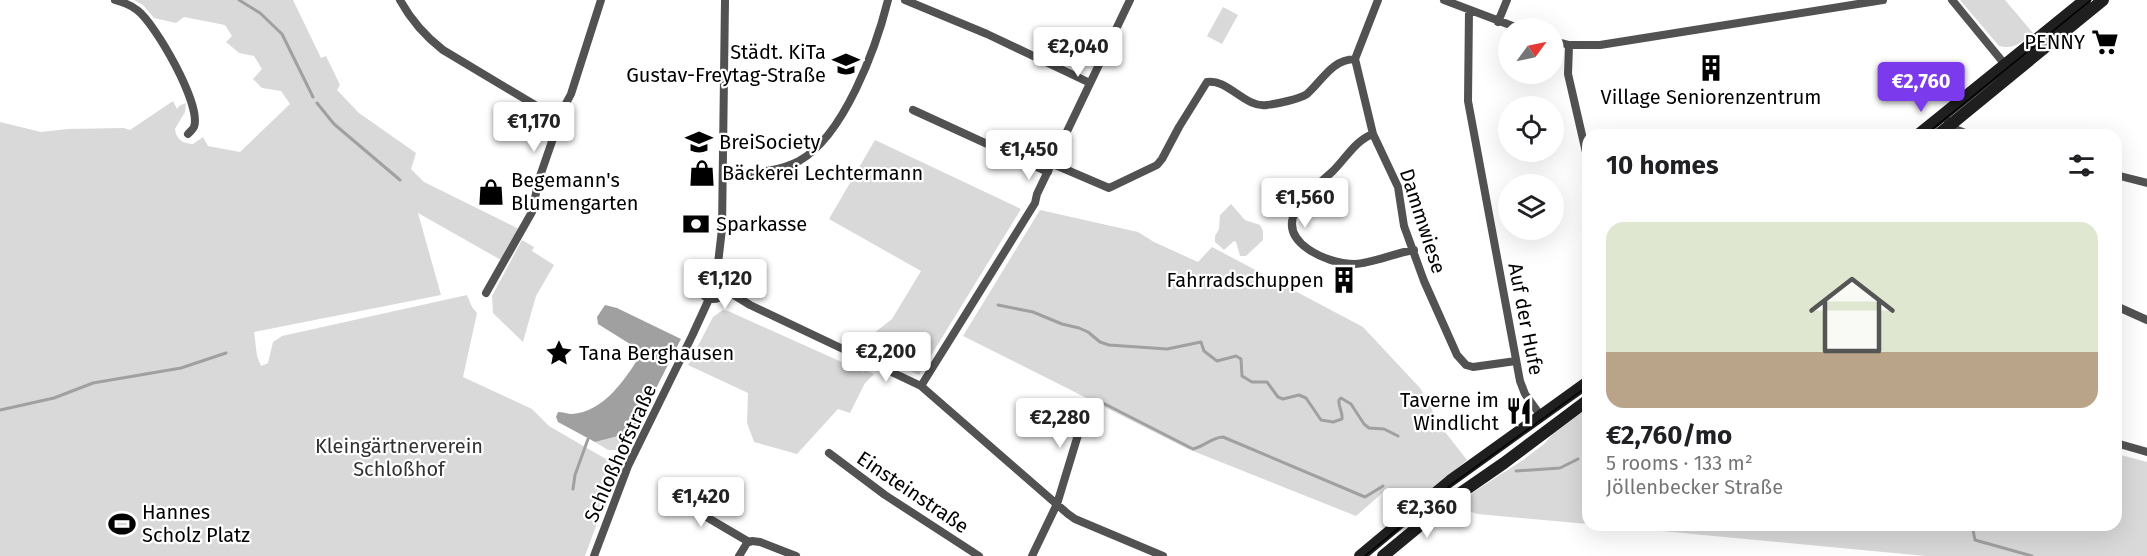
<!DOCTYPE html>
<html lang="en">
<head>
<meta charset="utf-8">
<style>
	body { margin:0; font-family:"Fira Sans",sans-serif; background:#f2f2f2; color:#202124; height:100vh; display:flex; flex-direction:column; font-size:22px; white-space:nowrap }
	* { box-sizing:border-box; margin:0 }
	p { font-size:20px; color:#757577 }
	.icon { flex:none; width:33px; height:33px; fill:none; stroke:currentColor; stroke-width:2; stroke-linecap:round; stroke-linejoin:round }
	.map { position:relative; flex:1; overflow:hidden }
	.drawer { position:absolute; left:1582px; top:129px; width:540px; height:402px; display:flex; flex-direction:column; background:#fff; border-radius:18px; box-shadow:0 6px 24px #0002 }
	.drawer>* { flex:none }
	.needle { width:39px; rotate:57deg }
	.controls { position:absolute; left:1498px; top:18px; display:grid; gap:12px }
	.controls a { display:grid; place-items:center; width:66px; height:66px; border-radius:50%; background:#fff; box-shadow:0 6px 24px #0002; font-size:30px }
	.price { position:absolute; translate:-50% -51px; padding:0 14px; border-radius:6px; background:#fff; color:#222; font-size:20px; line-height:39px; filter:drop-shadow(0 2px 3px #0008) }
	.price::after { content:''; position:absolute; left:50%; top:36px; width:18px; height:14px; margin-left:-9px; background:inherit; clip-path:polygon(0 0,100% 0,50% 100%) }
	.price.current { background:#7c3aed; color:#fff }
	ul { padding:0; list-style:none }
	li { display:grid; align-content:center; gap:12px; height:318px; padding:0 24px }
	li span { display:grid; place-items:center; height:186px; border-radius:18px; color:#555 }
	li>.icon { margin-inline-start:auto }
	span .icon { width:108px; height:108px; fill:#fffc; stroke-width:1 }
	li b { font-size:26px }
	h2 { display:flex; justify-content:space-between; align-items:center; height:72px; padding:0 24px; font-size:26px }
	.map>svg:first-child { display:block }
</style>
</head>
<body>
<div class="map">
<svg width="2147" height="556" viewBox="0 0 2147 556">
	<rect width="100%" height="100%" fill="#fff"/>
	<path fill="#d9d9d9" d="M134,0H293L321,58L326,56L340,85L337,90L359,113L416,153L411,169L424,182L519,229L501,260L418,213L441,295L254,332L257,356L261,366L268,363L273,342L282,336L467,295L472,307L477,313L463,377L532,409L549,426L618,466L585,556H0V122L41,132L67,129L124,128L130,130L173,101L177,109L179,106L186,103L185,112L175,129C176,139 183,144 193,144L203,137L208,146L240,152L290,104L281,91L262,88L253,79L262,69L254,56L239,53L226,42L232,36L225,25L184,17L176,23L154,18L143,5Z
		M1960,0H2005L2033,33C2022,42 2014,50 1999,46Z
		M1223,7L1238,15L1222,44L1207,36Z
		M875,140L1021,209L919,375L856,347L892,319L921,271L829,219Z
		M1231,204L1245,220L1260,225L1263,231V240L1246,256H1240L1236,242L1234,241L1224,250L1215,242V236L1219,229L1220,215Z
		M1040,210L1138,232L1154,242L1198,262L1212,247L1363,327L1420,388L1442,428L1467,460L1406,512L1387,489L1356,516L1188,449L963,336Z
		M522,240L534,247L532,251L554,265L536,296L523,342L493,313L492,296Z
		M723,310L728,311L864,372L865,370L874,374L865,383L850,413L838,409L797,454L754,442L747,423L748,393L688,365L713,317Z
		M1588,408V524L1477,514L1457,506L1475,491L1523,460L1544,444L1553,434Z
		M634,432L626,450H608L595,442Z
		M2117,454L2147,462V556H1925L1598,525H2116Z"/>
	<path fill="#a0a0a0" d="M605,305L617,308L681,339L634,432L595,442L558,422L556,417L558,412C563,412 568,414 572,414C603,412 625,380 639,357L638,349L598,324L597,317Z"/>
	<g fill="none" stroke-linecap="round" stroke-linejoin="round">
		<path stroke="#a0a0a0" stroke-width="3" d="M239,0L260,13L282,34L313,97
			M317,103L334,124L400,180
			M998,305L1033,312L1062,324L1079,328L1088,332L1100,342L1109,345L1167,349L1201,342L1204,351L1217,361L1236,356L1241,359L1242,376L1252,382H1267L1278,397L1283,399L1299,395L1306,398L1321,420L1333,422L1342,419C1343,412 1338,407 1339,400L1341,398L1351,404L1364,424L1369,428L1384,429L1398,436
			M1101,402L1193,449C1203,447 1213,437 1223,437L1365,497L1383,486
			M0,410L54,398L93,383L181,368L226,353
			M1516,471L1560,468L1578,459
			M573,489L575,475L588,439
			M1972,525L1975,540L2032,556"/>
		<path stroke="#525252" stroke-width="8" d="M115,0C122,2 131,5 137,10C155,23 202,105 194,127C194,128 189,133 188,134
			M400,0C411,20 425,36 443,50L545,111L556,113
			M905,0L987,34L1090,83
			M1378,0L1355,59L1373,134L1398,187L1404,226L1424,281L1457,355L1466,365L1473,367L1516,361
			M1444,0L1518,28
			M1952,0L2007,67
			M1469,10L1468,101L1520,381L1525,394L1541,416
			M1498,22L1507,0
			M1554,41L1569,45H1600L1883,0
			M1569,45L1568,74L1588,161
			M913,110L1048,172
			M556,113L562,111L571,94L601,0
			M1948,121L1955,129L1970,135
			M1373,134C1356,140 1346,158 1333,171C1310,192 1269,222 1308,249C1321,258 1339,264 1355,264C1373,263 1395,253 1414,250
			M1053,164L1109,188L1157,165L1162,159L1179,127L1207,82C1227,78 1246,109 1267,105C1276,104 1300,99 1307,94C1323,80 1331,60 1355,59
			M2116,175L2147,183
			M723,176C748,173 776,173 799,161C844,136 876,48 888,0
			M699 285a14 14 0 1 1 28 0a14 14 0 1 1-28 0Z
			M717,272L722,229L725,0
			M726,290L750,305L921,386L1068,514L1075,519L1163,556
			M486,293L532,212L539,179L558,124L556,113
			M2116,306L2147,320
			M921,386L1035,203L1037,194L1130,0
			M2116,443L2147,452
			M829,453L885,495L979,556
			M669,495L749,542
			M594,556L628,466L692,336L709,299
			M739,556L747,543L752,541L760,542L796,556
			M1032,556L1057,504L1088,402"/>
		<path stroke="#1f1f1f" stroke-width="12" d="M1918,135L2085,0
			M1938,135L2103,0
			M1360,556L1450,481L1588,382
			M1383,556L1452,499L1504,463L1588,400"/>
		<path stroke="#000" stroke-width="1.5" d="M1925,135L2091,0
			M1365,556L1452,484L1588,386"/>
	</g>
	<defs>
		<symbol id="supermarket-bare" viewBox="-9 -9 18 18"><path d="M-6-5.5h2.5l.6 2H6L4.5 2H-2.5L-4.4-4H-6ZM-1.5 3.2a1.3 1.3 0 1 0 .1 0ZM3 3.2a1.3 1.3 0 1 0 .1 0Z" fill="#000" stroke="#fff" stroke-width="2.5" paint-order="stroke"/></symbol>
		<symbol id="school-bare" viewBox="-9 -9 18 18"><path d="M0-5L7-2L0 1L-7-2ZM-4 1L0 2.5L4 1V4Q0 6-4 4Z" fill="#000" stroke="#fff" stroke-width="2.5" paint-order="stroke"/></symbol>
		<symbol id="building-bare" viewBox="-9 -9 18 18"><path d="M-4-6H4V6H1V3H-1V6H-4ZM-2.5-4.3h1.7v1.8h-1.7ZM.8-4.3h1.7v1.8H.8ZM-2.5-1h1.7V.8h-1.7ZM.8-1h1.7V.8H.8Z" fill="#000" stroke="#fff" stroke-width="2.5" paint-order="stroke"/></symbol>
		<symbol id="shop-bare" viewBox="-9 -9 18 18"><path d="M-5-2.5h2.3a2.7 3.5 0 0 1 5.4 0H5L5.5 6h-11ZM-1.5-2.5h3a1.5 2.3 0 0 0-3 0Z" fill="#000" stroke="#fff" stroke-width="2.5" paint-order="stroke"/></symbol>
		<symbol id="bank-bare" viewBox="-9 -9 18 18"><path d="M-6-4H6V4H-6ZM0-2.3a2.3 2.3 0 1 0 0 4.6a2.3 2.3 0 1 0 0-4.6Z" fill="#000" stroke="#fff" stroke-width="2.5" paint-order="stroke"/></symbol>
		<symbol id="sight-bare" viewBox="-9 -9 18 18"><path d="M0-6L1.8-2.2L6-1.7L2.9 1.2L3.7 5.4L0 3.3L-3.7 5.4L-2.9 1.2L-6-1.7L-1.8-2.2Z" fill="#000" stroke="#fff" stroke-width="2.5" paint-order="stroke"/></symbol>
		<symbol id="restaurant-bare" viewBox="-9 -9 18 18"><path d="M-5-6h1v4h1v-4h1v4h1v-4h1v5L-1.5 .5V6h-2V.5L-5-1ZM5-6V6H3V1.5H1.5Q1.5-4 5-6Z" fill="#000" stroke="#fff" stroke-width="2.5" paint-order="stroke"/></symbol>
		<symbol id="stadium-bare" viewBox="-9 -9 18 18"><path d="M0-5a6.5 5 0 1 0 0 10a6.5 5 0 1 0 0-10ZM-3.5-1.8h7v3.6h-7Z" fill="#000" stroke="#fff" stroke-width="2.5" paint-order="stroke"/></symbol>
	</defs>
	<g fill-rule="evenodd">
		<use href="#supermarket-bare" x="2086" y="23" width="38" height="38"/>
		<use href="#school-bare" x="827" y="45" width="38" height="38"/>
		<use href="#building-bare" x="1692" y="49" width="38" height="38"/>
		<use href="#school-bare" x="680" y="123" width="38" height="38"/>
		<use href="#shop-bare" x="683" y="154" width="38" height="38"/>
		<use href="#shop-bare" x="472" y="173" width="38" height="38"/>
		<use href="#bank-bare" x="677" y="205" width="38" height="38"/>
		<use href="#building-bare" x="1325" y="261" width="38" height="38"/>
		<use href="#sight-bare" x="540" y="334" width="38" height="38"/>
		<use href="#restaurant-bare" x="1500" y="392" width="38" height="38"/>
		<use href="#stadium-bare" x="103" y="505" width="38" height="38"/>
	</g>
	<g text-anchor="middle" stroke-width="4.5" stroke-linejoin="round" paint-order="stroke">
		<g font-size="20" fill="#000" stroke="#fff" text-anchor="start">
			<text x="2085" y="49" text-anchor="end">PENNY</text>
			<text x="826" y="59" text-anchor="end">Städt. KiTa<tspan x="826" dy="23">Gustav-Freytag-Straße</tspan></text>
			<text x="1711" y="104" text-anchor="middle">Village Seniorenzentrum</text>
			<text x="719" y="149">BreiSociety</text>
			<text x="722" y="180">Bäckerei Lechtermann</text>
			<text x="511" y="187">Begemann's<tspan x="511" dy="23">Blumengarten</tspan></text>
			<text x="716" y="231">Sparkasse</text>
			<text x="1324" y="287" text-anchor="end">Fahrradschuppen</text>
			<text x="579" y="360">Tana Berghausen</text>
			<text x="1499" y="407" text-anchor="end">Taverne im<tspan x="1499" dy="23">Windlicht</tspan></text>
			<text x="142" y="519">Hannes<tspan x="142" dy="23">Scholz Platz</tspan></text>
		</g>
		<g font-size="20" fill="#000" stroke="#fff">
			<text transform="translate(1423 221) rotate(72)" y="7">Dammwiese</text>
			<text transform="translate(1526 319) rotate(79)" y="7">Auf der Hufe</text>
			<text transform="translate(620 453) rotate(-66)" y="7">Schloßhofstraße</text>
			<text transform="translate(913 492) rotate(34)" y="7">Einsteinstraße</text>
		</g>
		<g font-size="20" fill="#303030" stroke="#fff">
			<text x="399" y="453">Kleingärtnerverein<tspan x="399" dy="23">Schloßhof</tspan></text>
		</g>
	</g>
</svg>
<div class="controls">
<a><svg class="needle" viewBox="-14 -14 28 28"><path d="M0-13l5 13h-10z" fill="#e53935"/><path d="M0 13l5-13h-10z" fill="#757577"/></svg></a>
<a><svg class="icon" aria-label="locate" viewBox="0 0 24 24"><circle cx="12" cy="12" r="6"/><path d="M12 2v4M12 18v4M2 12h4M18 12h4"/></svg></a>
<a><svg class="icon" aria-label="layers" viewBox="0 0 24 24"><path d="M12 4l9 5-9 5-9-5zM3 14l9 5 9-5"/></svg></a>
</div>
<b class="price" style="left:1078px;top:78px">€2,040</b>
<b class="price current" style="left:1921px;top:113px">€2,760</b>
<b class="price" style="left:534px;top:153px">€1,170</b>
<b class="price" style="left:1029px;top:181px">€1,450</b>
<b class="price" style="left:1305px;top:229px">€1,560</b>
<b class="price" style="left:725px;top:310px">€1,120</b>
<b class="price" style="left:886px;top:383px">€2,200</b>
<b class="price" style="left:1060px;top:449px">€2,280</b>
<b class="price" style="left:701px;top:528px">€1,420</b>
<b class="price" style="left:1427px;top:539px">€2,360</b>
<section class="drawer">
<h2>10 homes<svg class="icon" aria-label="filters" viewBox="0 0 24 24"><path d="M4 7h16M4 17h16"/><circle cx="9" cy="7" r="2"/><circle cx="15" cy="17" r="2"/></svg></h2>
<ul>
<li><span style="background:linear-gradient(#dfe7d0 70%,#b9a48a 0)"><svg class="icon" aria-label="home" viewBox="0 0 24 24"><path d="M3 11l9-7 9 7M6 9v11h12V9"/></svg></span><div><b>€2,760/mo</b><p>5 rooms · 133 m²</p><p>Jöllenbecker Straße</p></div></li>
</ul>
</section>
</div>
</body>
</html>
